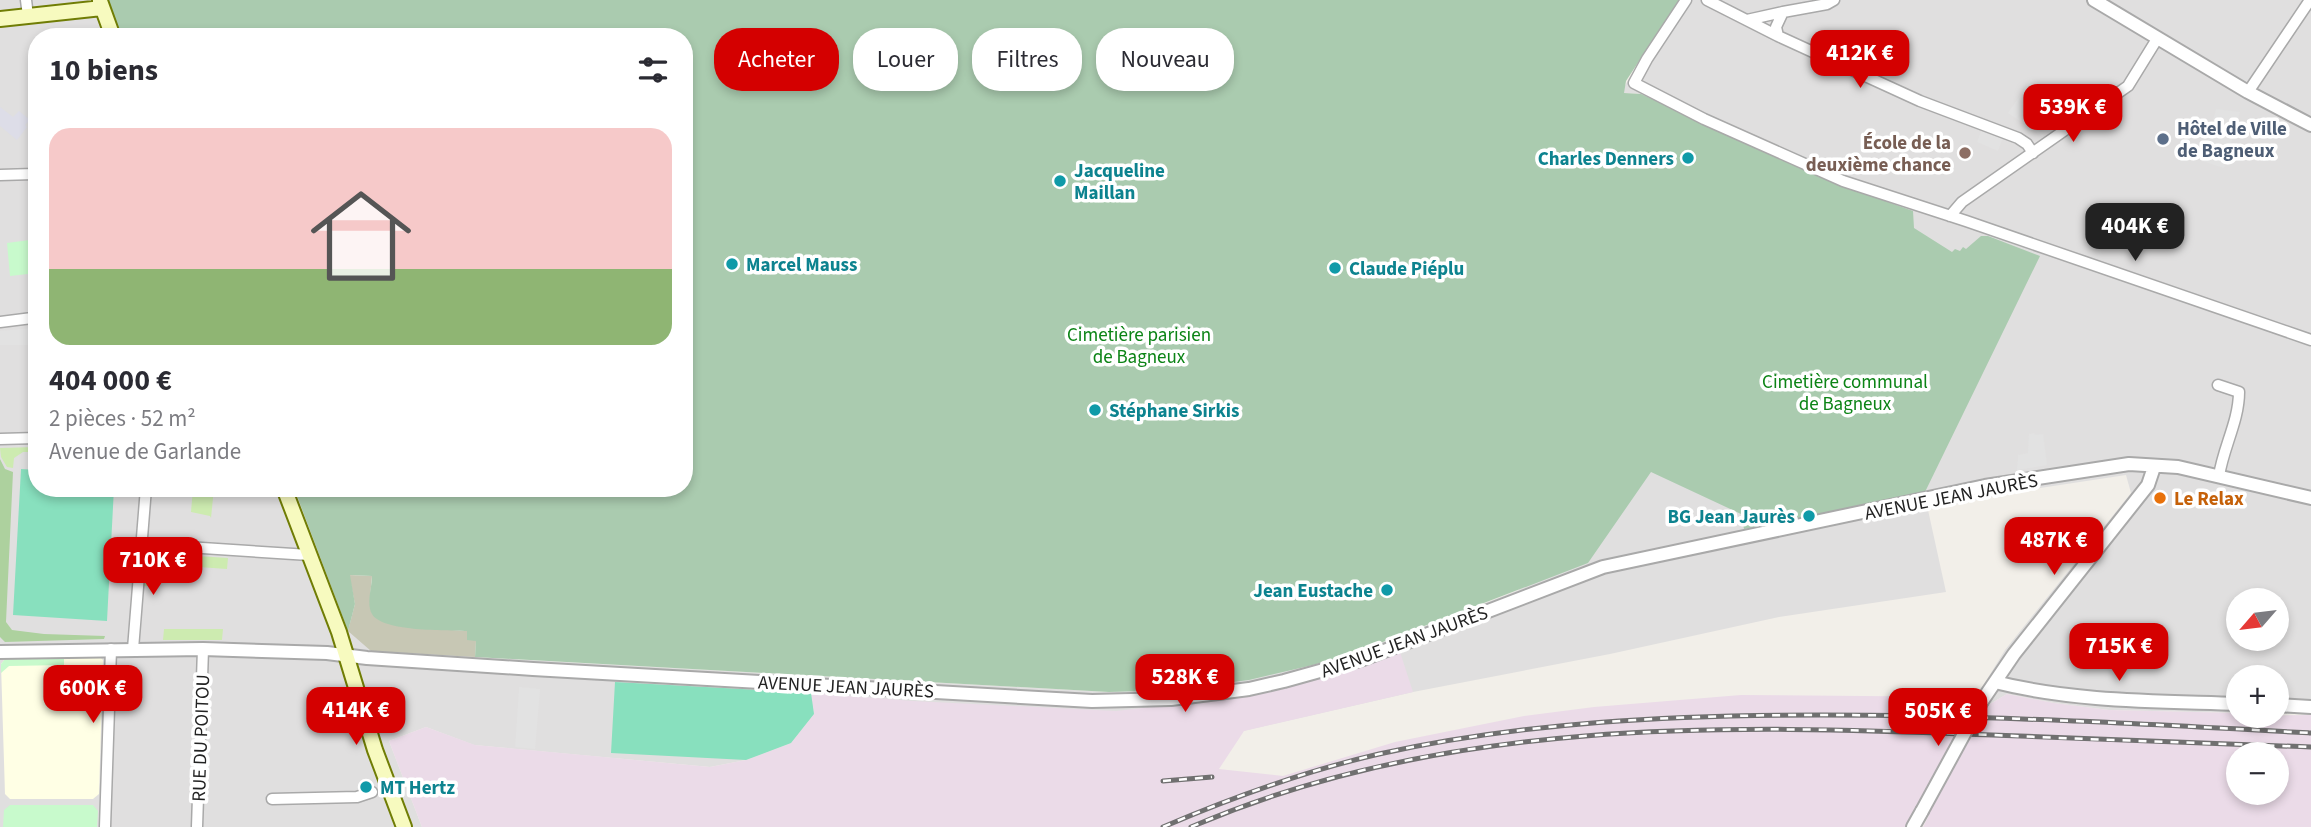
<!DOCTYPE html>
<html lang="fr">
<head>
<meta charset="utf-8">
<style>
	body { margin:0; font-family:"Source Sans 3",sans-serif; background:#f2f2f3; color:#2b2b33; height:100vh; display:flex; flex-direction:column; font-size:26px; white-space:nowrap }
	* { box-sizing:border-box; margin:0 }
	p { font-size:23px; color:#7c7c81 }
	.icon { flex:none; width:38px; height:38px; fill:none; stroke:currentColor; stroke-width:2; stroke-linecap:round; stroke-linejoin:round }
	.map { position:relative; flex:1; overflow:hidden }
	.details { position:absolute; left:28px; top:28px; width:665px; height:469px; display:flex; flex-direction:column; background:#fff; border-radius:28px; box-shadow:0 4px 10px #0003 }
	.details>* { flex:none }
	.top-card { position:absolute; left:714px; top:28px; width:665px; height:63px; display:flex; gap:14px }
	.needle { width:46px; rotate:242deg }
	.tools { position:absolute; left:2226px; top:588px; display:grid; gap:14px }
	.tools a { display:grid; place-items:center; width:63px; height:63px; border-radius:50%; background:#fff; box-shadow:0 4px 10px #0003; font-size:35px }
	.price { position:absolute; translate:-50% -60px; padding:0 16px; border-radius:14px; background:#d40000; color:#fff; font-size:23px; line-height:46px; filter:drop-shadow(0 2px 4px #0008) }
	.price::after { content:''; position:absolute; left:50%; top:42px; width:21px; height:16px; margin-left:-10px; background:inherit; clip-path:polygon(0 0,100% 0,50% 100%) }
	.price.current { background:#222; color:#fff }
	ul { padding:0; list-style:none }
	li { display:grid; align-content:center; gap:14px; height:371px; padding:0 21px }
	li span { display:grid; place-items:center; height:217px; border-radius:21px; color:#555 }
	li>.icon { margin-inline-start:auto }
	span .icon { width:126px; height:126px; fill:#fffc; stroke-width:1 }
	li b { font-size:30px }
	h2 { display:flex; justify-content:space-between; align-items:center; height:84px; padding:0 21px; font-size:30px }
	.chip { padding:0 24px; border-radius:28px; background:#fff; box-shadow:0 4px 10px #0003; font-size:24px; line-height:63px }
	.chip.current { background:#d40000; color:#fff }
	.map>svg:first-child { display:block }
</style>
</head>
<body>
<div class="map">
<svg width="2311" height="827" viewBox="0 0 2311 827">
	<rect width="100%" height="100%" fill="#f2efe9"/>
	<path fill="#e0dfdf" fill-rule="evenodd" d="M0,0H108L122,37H37V488H294L348,630L355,604L467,631L476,641L475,657L1109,692L1313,665L1362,650L1519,590L1641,94L1624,93V87L1679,0H2311V715L2277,713V677H2238V713L2109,710L2054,703L2007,694L1990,704L1976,697L2005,650L2131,493L2126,475L2021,491L1928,510L1946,592L1779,617L1610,654L1413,692L1243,731L812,693L814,714L791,743L746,760L710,767L474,745L426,727L389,741L422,827H0ZM2238,600H2277V639H2238Z"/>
	<path fill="#ebdbe8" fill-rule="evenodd" d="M1399,649L1413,692L1244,731L1219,769L1283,776L1395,742L1524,716L1594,707L1741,695L1976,697L1990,704L2007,694L2054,703L2109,710L2238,713V716L2311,715V827H1923L1929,815L1909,819L1905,827H422L389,741L426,727L475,745L710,767L746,760L791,743L814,714L811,693L913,701L1116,711L1194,702ZM2238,754H2277V793H2238Z"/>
	<path fill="#ffffe5" d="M100,657L103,660L99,794L93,799H10L5,794L1,664L5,659Z"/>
	<path fill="#c7c7b4" d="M349,575L372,576L370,597L407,627L467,631L476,641L475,657L371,651L348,631L355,604Z"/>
	<path fill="#cdebb0" d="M37,447V452H23L14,458L13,468L7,467L1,457L0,448Z
		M193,488H214L211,518L210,516L191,512Z
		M153,553L228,558L227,569L155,564L152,586H144L146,560Z
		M164,629H223L222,640H163Z"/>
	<path fill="#add19e" d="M0,459L5,469L13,472L6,622L12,630L44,634L105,636L104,639L5,642L0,637Z"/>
	<path fill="#aacbaf" d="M108,0H1679L1626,81L1624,93L1641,94L1846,187L1913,211L1914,228L1952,252L1955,249L1960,251L1963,247L1966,249L1981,236H1988L2040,256L1925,492L1845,512L1744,529L1741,514L1651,472L1588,563L1362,650L1313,665L1249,680L1171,690L1109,692L475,657L476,641L467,640V631C447,630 382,632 372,614C366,604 372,587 372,576L350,575L355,604L348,631L294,488H684V37H122Z"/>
	<path fill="#c8facc" d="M37,239V346L28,274L10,276L7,243Z
		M64,658V665L9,666L1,673V664L5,659Z
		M10,805H93L98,811L97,827H3L4,810Z"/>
	<path fill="#88e0be" d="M21,469L37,470V488H114L107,621L13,615Z
		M615,682L811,693L814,714L791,743L746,760L611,753Z"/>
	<path fill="#e2e2e2" d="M2031,79L2078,110L2042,136L2008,113Z
		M2216,109L2240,112L2224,168L2202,161Z
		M1982,129L2003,137L1998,151L1977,142Z
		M34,328L35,340L31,341L30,345H0V331Z
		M2034,433L2035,435L2043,434L2047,465L2017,470L2018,455L2028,453L2029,434Z
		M519,687L540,689L535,749L515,747Z"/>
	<path fill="#dddde8" d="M0,107L13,117L19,111L30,120L25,125L27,127L17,140L0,126Z"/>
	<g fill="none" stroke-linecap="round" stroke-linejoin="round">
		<defs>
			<path id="minor" d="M26,0L28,16
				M1686,0L1647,59L1634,83L1704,119L1843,181L1966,221L2311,340
				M1707,0L1778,36L1920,101L2018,138L2027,144L2033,153
				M1747,20L1783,12
				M1778,36L1776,27L1783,12L1827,4L1834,0
				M2248,92L2310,0
				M0,175L34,174
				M1950,216L1962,202L2128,86L2157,39
				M0,322L32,318
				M2218,385L2239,392C2239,421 2223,448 2219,476
				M0,439L37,438
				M141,544L309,555
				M133,649L146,488
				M272,799L357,797L372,792
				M105,827L111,649
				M197,827L203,649"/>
			<path id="tertiary" d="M2094,0L2248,92L2311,125
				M0,652L203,649L327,653L367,658L533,669L1092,701L1171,699L1249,689L1284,681L1363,659L1603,567L1985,486L2129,464L2178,467L2311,498
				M1995,682C2074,702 2158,701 2238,704
				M1982,701L2014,654L2148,485L2154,467
				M2277,705L2311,707
				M1913,827L1922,811"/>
			<path id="secondary" d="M100,1L113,37
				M0,19L102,8
				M284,488L339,632L375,750L404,827"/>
		</defs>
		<use href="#minor" stroke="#a9a9a9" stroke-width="13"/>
		<use href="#tertiary" stroke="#a9a9a9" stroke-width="16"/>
		<use href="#secondary" stroke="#707d05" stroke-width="18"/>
		<use href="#minor" stroke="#fff" stroke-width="10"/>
		<use href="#tertiary" stroke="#fff" stroke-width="12"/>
		<use href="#secondary" stroke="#f7fabf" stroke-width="14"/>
		<defs>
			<path id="rail" d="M1163,781L1212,777
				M1163,827C1233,797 1305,771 1379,754C1524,722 1673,715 1820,715C1984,715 2147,724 2311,733
				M1191,827C1444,718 1722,724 1992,735C2099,740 2205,743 2311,747"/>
		</defs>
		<use href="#rail" stroke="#707070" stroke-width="5"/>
		<use href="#rail" stroke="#fff" stroke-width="2.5" stroke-dasharray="8" stroke-linecap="butt"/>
		<defs>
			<path id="tertiary-bridge" d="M1922,811L1982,701"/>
		</defs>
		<use href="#tertiary-bridge" stroke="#a9a9a9" stroke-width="16" stroke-linecap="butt"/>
		<use href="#tertiary-bridge" stroke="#fff" stroke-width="12"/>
	</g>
	<circle fill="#5c6f8a" stroke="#fff" stroke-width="2.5" cx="2163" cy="139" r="7"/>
	<circle fill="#8d6e63" stroke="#fff" stroke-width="2.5" cx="1965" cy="153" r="7"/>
	<g fill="#0f9aa8" stroke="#fff" stroke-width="2.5">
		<circle cx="1688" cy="158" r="7"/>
		<circle cx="1060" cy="181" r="7"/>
		<circle cx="732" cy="264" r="7"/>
		<circle cx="1335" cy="268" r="7"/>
		<circle cx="1095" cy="410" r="7"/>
		<circle cx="1809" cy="516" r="7"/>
		<circle cx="1387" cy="590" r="7"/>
		<circle cx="366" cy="787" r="7"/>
	</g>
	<circle fill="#e8710a" stroke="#fff" stroke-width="2.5" cx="2160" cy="498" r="7"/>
	<g text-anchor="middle" stroke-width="7" stroke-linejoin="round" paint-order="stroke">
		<g font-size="19" font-weight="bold" fill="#4e5e75" stroke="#fff" text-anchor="start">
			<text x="2177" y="135">Hôtel de Ville<tspan x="2177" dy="22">de Bagneux</tspan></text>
		</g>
		<g font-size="19" font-weight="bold" fill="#785e54" stroke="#fff" text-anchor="end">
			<text x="1951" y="149">École de la<tspan x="1951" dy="22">deuxième chance</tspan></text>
		</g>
		<g font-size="19" font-weight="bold" fill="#0d838f" stroke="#fff" text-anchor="start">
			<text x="1674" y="165" text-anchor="end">Charles Denners</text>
			<text x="1074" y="177">Jacqueline<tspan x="1074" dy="22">Maillan</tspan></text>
			<text x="746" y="271">Marcel Mauss</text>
			<text x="1349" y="275">Claude Piéplu</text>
			<text x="1109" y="417">Stéphane Sirkis</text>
			<text x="1795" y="523" text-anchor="end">BG Jean Jaurès</text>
			<text x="1373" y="597" text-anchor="end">Jean Eustache</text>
			<text x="380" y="794">MT Hertz</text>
		</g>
		<g font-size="19" fill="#0c8416" stroke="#fff">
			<text x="1139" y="341">Cimetière parisien<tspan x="1139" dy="22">de Bagneux</tspan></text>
			<text x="1845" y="388">Cimetière communal<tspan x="1845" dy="22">de Bagneux</tspan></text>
		</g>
		<g font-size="19" fill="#222" stroke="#fff">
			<text transform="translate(1951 496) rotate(-11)" y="7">AVENUE JEAN JAURÈS</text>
			<text transform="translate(1404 641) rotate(-20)" y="7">AVENUE JEAN JAURÈS</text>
			<text transform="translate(846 686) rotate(3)" y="7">AVENUE JEAN JAURÈS</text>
			<text transform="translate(200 738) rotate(-88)" y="7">RUE DU POITOU</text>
		</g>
		<g font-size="19" font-weight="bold" fill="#c56008" stroke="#fff" text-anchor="start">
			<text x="2174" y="505">Le Relax</text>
		</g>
	</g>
</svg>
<div class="tools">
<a><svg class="needle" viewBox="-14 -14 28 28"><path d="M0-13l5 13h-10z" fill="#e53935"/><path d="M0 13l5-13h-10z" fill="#7c7c81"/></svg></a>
<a>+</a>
<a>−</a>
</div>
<b class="price" style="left:1860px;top:90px">412K €</b>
<b class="price" style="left:2073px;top:144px">539K €</b>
<b class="price current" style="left:2135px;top:263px">404K €</b>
<b class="price" style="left:2054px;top:577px">487K €</b>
<b class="price" style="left:153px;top:597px">710K €</b>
<b class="price" style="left:2119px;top:683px">715K €</b>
<b class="price" style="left:1185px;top:714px">528K €</b>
<b class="price" style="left:93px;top:725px">600K €</b>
<b class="price" style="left:356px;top:747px">414K €</b>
<b class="price" style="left:1938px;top:748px">505K €</b>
<div class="top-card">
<a class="chip current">Acheter</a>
<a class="chip">Louer</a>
<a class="chip">Filtres</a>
<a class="chip">Nouveau</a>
</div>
<section class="details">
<h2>10 biens<svg class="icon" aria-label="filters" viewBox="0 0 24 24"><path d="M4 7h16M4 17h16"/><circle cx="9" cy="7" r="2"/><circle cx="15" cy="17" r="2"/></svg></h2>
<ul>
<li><span style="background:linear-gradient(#f6c9c9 65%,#8fb573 0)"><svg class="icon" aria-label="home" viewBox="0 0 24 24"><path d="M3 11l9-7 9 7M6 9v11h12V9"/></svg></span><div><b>404 000 €</b><p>2 pièces · 52 m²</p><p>Avenue de Garlande</p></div></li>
</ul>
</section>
</div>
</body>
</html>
